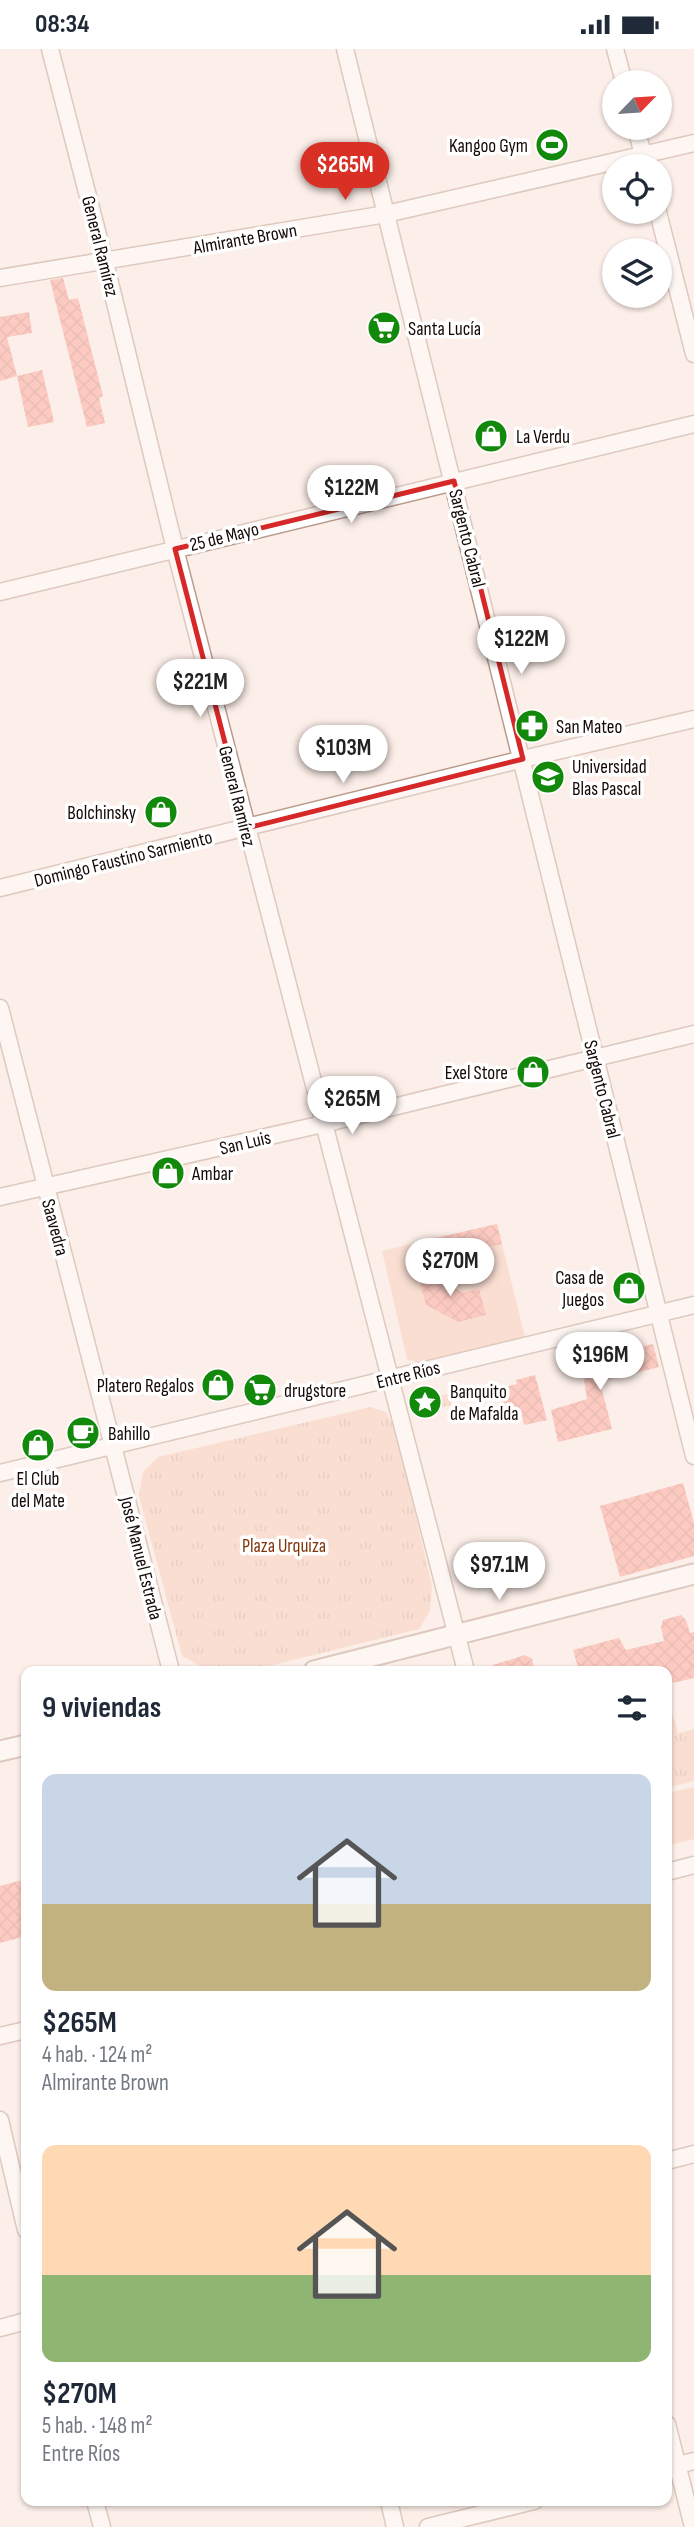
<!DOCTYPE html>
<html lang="es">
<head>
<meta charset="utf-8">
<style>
	body { margin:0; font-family:"Sofia Sans Condensed",sans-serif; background:#f6f6f7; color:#1f2937; height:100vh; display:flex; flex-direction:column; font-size:26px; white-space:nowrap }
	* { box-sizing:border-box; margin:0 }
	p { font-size:23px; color:#747a83 }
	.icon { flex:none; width:38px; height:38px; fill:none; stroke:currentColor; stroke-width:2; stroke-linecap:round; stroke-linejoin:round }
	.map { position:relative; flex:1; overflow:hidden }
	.sheet { position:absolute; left:21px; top:1617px; width:651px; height:840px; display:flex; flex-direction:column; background:#fff; border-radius:14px; box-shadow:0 2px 5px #0004 }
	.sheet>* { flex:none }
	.needle { width:46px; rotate:65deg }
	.tools { position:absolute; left:602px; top:21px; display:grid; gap:14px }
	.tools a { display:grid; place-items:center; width:70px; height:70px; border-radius:50%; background:#fff; box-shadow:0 2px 5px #0004; font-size:35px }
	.price { position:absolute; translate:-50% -60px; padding:0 16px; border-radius:24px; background:#fff; color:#222; font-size:23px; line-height:46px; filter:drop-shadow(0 2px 4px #0008) }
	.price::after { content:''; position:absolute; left:50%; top:42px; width:21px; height:16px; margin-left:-10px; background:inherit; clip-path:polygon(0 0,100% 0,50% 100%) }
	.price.on { background:#d93025; color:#fff }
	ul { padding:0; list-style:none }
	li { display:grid; align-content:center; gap:14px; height:371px; padding:0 21px }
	li span { display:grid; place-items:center; height:217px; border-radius:14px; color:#555 }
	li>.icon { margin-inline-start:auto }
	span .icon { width:126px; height:126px; fill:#fffc; stroke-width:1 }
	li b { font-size:30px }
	h2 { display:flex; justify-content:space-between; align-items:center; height:84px; padding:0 21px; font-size:30px }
	.status { display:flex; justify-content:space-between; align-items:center; height:49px; padding:0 35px; background:#fff; direction:ltr }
	.status svg { height:19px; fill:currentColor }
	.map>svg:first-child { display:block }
</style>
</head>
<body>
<div class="status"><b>08:34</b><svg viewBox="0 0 49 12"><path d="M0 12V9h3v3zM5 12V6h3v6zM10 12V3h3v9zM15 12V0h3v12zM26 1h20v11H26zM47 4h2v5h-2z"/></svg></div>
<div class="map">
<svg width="694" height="2478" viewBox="0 0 694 2478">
	<defs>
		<pattern id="grass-tufts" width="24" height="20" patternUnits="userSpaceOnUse" patternTransform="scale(1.75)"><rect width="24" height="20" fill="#f9cbb8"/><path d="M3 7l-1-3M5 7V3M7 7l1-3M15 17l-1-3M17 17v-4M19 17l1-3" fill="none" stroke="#d5ad9d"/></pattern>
		<pattern id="building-cross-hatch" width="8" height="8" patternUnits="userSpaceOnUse" patternTransform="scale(1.75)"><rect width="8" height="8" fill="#fe9e92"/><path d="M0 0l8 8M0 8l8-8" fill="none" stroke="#d9877c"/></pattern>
	</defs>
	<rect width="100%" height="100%" fill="#fceee8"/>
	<path fill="url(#grass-tufts)" d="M448,1345L451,1356L426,1362L424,1353L425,1351Z
		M371,1358L386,1363L395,1379L432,1537L430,1562L419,1580L249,1622H209L182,1607L139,1447L143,1423L158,1408Z
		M694,1680V1732L667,1739V1687Z"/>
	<path fill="#f9cbb8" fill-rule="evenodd" d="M435,1189L446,1208L502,1195L526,1292L424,1316L407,1310L382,1202ZM440,1219L445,1233L463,1244L427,1256L418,1226Z
		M667,1646L678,1684L667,1687Z
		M694,1738V1790L667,1797V1744Z"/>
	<path fill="url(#building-cross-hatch)" d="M63,229L69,251L78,249L103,347L99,349L105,374L87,378L50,231Z
		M29,263L32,284L7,288L17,327L0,332V268Z
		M42,321L54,373L28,378L17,327Z
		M497,1175L502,1195L440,1210L435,1189Z
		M440,1219L445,1233L463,1244L479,1240L486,1266L458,1273L426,1256L418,1226Z
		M653,1295L659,1318L600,1333L612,1380L558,1393L551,1361L587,1350L581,1311Z
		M535,1326L547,1371L524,1376L521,1360L505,1364L499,1340L517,1335L516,1331Z
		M683,1434L694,1474V1507L620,1528L600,1457Z
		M681,1566L686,1571L690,1584L694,1583V1629L673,1634L671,1628L667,1629V1622H579L573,1601L619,1589L626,1601L664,1592L661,1578L663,1571Z
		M525,1606L532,1610L535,1622H485L484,1619Z
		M26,1830V1887L0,1894V1837Z"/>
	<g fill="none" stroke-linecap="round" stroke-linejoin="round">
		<defs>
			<path id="minor" d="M50,0L105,213L175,500L466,1622
				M345,0L694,1407
				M615,0L624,33
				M636,79L646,117
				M658,163L694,305
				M0,229L386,165L694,94
				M0,543L694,375
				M0,839L523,710L694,670
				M0,959L171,1622
				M0,1148L323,1075L694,985
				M0,1424L694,1256
				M667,1823L694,1816
				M0,1987L26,1981
				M0,2071L26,2181
				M667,2112L694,2105
				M0,2279L26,2272
				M667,2375L693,2478
				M669,2418L694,2412
				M95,2452L102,2478
				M389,2452L395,2478
				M428,2478L534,2452"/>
			<path id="tertiary" d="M314,1622L694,1525
				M0,1702L26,1696"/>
		</defs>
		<use href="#minor" stroke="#ba9b8d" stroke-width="19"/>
		<use href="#tertiary" stroke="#ba9b8d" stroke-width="23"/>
		<use href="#minor" stroke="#fff" stroke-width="16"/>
		<use href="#tertiary" stroke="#fff" stroke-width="19"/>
	</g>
	<path d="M0 0H694V2478H0ZM454,432L523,710L247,779L175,500Z" fill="#fceee8" fill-opacity=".55" fill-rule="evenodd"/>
	<path fill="none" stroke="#d62828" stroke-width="5" stroke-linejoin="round" d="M454,432L523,710L247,779L175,500Z"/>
	<defs>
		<symbol id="stadium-disc" viewBox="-11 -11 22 22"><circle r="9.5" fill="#12890b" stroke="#fff"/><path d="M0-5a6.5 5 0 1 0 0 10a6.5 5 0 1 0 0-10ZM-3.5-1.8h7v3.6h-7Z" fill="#fff"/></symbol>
		<symbol id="supermarket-disc" viewBox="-11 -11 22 22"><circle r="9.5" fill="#12890b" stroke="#fff"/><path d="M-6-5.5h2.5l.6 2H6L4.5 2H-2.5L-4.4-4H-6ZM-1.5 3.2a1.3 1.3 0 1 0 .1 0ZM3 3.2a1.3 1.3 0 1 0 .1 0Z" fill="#fff"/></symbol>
		<symbol id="shop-disc" viewBox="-11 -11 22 22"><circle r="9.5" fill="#12890b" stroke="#fff"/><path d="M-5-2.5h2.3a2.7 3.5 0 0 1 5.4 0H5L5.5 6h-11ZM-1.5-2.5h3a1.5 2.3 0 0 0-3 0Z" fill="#fff"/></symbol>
		<symbol id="pharmacy-disc" viewBox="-11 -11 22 22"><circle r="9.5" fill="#12890b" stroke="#fff"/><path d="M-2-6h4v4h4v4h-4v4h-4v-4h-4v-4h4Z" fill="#fff"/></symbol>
		<symbol id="university-disc" viewBox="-11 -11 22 22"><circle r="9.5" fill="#12890b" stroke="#fff"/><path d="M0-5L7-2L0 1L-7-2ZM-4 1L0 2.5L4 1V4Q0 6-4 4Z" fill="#fff"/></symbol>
		<symbol id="sight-disc" viewBox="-11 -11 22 22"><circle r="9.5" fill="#12890b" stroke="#fff"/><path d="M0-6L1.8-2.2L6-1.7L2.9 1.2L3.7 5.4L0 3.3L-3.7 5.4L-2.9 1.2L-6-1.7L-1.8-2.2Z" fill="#fff"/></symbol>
		<symbol id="cafe-disc" viewBox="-11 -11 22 22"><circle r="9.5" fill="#12890b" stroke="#fff"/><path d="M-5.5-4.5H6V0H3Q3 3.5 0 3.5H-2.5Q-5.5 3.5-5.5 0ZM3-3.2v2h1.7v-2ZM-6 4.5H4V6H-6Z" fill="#fff"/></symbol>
	</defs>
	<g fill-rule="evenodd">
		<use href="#stadium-disc" x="533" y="77" width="38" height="38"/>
		<use href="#supermarket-disc" x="365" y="260" width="38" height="38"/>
		<use href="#shop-disc" x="472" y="368" width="38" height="38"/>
		<use href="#pharmacy-disc" x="513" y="658" width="38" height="38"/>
		<use href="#university-disc" x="529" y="709" width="38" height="38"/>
		<use href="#shop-disc" x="142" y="744" width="38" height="38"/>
		<use href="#shop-disc" x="514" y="1004" width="38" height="38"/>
		<use href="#shop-disc" x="149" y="1105" width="38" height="38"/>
		<use href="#shop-disc" x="610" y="1220" width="38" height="38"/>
		<use href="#shop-disc" x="199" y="1317" width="38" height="38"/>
		<use href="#supermarket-disc" x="241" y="1322" width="38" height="38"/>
		<use href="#sight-disc" x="406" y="1334" width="38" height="38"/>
		<use href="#cafe-disc" x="64" y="1365" width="38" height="38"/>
		<use href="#shop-disc" x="19" y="1377" width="38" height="38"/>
	</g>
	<g text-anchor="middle" stroke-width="7" stroke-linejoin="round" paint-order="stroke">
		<g font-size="19" fill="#130805" stroke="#fff" text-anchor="start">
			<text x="528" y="103" text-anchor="end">Kangoo Gym</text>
			<text x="408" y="286">Santa Lucía</text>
			<text x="516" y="394">La Verdu</text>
			<text x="556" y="684">San Mateo</text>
			<text x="572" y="724">Universidad<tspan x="572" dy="22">Blas Pascal</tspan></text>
			<text x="136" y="770" text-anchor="end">Bolchinsky</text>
			<text x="508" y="1030" text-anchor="end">Exel Store</text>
			<text x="192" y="1131">Ambar</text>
			<text x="604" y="1235" text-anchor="end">Casa de<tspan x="604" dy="22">Juegos</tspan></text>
			<text x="194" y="1343" text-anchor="end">Platero Regalos</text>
			<text x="284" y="1348">drugstore</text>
			<text x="450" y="1349">Banquito<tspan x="450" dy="22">de Mafalda</tspan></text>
			<text x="108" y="1391">Bahillo</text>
			<text x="38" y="1436" text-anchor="middle">El Club<tspan x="38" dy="22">del Mate</tspan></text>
		</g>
		<g font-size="19" fill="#130805" stroke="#fff">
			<text transform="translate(245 189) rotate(-10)" y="7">Almirante Brown</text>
			<text transform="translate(101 197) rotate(76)" y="7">General Ramírez</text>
			<text transform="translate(224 487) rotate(-14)" y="7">25 de Mayo</text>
			<text transform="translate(468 489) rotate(76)" y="7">Sargento Cabral</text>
			<text transform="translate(238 747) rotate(76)" y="7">General Ramírez</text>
			<text transform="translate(123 809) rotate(-14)" y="7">Domingo Faustino Sarmiento</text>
			<text transform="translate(603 1040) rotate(76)" y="7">Sargento Cabral</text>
			<text transform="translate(245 1093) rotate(-13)" y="7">San Luis</text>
			<text transform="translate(56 1178) rotate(75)" y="7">Saavedra</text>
			<text transform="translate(408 1325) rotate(-14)" y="7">Entre Ríos</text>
			<text transform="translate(142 1509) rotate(76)" y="7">José Manuel Estrada</text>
		</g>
		<g font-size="19" fill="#81350b" stroke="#fff">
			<text x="284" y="1503">Plaza Urquiza</text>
		</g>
	</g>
</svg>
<div class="tools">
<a><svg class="needle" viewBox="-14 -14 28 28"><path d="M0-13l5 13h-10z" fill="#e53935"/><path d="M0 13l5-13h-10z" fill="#747a83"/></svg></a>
<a><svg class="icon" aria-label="locate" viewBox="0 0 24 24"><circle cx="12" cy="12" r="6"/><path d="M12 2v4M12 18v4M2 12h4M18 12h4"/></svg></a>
<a><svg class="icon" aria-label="layers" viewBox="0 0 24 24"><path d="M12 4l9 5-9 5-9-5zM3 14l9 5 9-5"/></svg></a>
</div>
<b class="price on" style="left:345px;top:153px">$265M</b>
<b class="price" style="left:351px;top:476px">$122M</b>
<b class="price" style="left:521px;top:627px">$122M</b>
<b class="price" style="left:200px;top:670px">$221M</b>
<b class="price" style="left:343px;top:736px">$103M</b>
<b class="price" style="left:352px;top:1087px">$265M</b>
<b class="price" style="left:450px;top:1249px">$270M</b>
<b class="price" style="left:600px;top:1343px">$196M</b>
<b class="price" style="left:499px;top:1553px">$97.1M</b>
<section class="sheet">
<h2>9 viviendas<svg class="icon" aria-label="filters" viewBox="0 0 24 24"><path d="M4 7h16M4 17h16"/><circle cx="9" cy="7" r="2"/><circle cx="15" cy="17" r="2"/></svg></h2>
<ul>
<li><span style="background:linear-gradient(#c9d6e8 60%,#c2b280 0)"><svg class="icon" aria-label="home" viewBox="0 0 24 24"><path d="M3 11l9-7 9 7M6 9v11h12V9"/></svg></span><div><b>$265M</b><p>4 hab. · 124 m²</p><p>Almirante Brown</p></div></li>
<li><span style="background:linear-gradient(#ffd9b3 60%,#8fb573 0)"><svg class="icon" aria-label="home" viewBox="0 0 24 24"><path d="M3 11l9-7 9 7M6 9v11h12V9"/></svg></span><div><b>$270M</b><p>5 hab. · 148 m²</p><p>Entre Ríos</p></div></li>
</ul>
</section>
</div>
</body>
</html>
